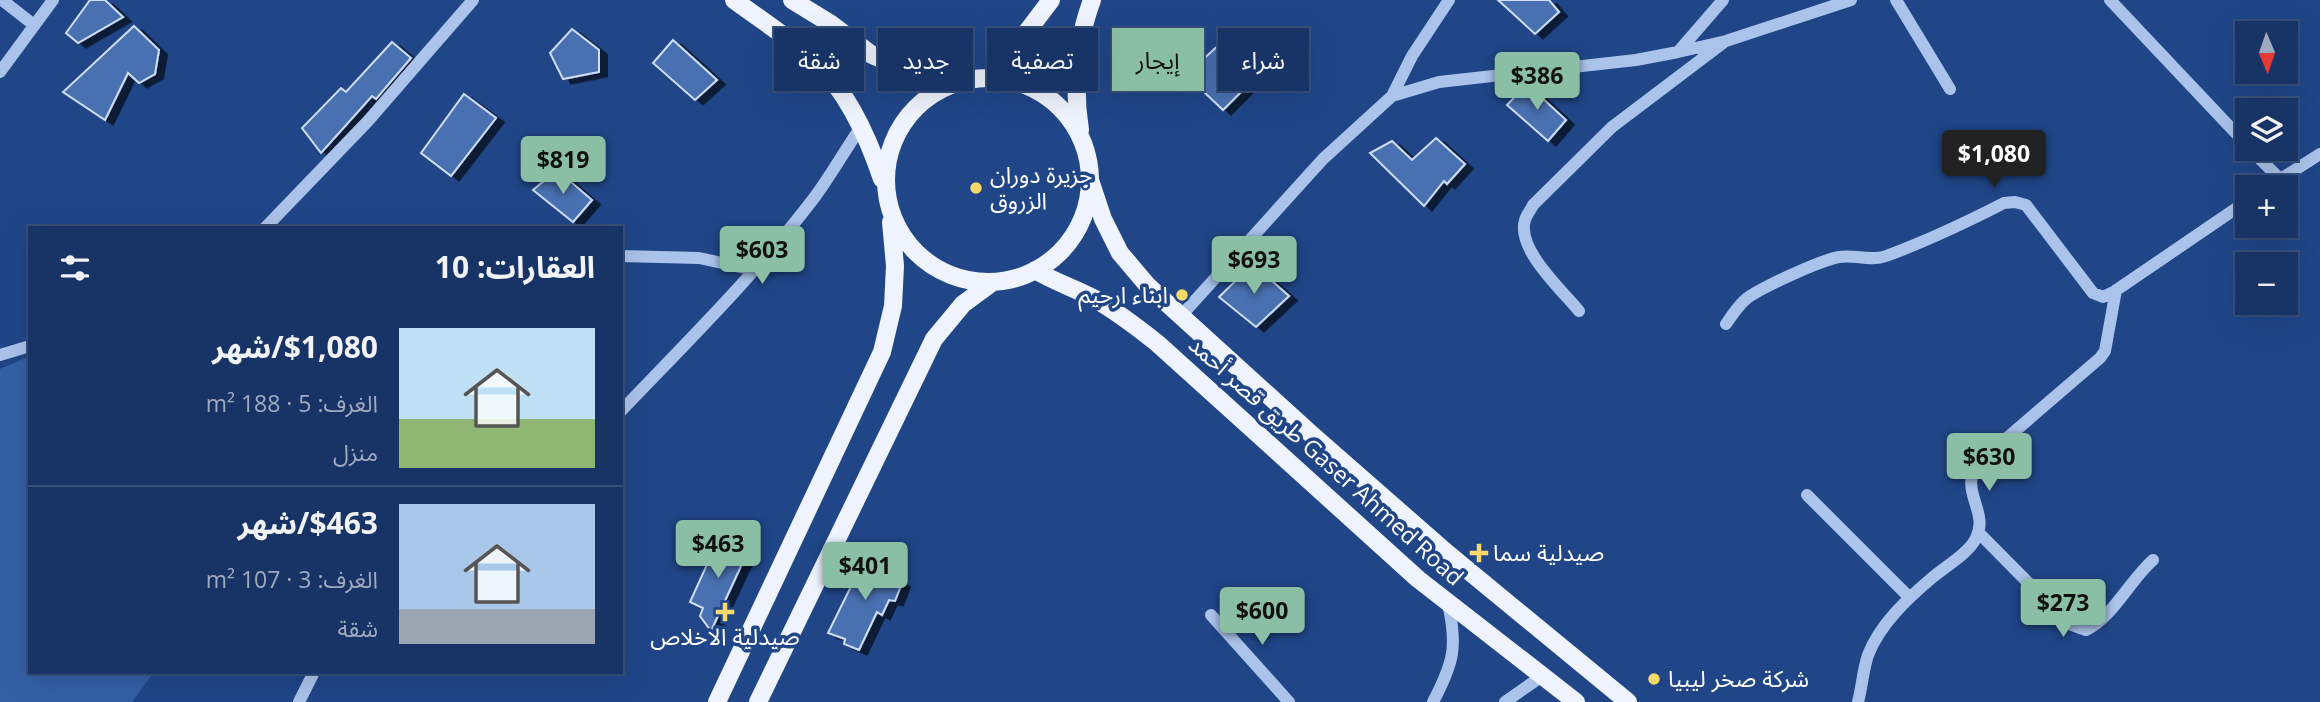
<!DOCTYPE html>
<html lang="ar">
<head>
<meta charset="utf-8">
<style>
	body { margin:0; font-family:"Open Sans","Noto Sans Arabic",sans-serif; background:#213c6c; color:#f1f3f6; direction:rtl; height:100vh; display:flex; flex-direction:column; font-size:26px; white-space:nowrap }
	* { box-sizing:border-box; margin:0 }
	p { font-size:23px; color:#9faabf }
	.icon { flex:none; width:38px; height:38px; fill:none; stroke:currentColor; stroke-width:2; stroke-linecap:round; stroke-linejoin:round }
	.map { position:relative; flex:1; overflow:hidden; direction:ltr }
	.details { position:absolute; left:28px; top:226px; width:595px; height:448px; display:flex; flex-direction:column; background:#183466; border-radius:0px; box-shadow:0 7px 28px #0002,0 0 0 2px #364f7a; direction:rtl }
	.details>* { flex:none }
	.top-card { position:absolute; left:644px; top:28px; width:665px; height:63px; direction:rtl; display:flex; gap:14px }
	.needle { width:46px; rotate:178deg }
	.controls { position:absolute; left:2235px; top:21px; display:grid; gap:14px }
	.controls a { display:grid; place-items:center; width:63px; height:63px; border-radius:0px; background:#183466; box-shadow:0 7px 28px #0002,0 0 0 2px #364f7a; font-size:35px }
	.price { position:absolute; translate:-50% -60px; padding:0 16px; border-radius:7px; background:#8abfa5; color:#111; font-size:23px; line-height:46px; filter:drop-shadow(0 2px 4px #0008) }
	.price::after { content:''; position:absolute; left:50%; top:42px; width:21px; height:16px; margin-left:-10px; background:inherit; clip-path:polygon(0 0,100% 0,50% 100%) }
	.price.selected { background:#222; color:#fff }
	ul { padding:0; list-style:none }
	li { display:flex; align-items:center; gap:21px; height:175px; padding:0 28px }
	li+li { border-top:2px solid #364f7a }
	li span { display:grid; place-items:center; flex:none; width:196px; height:140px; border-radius:0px; color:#555 }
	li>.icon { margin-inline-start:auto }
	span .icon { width:84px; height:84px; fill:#fffc; stroke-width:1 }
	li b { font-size:30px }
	h2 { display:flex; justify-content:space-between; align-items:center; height:84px; padding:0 28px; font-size:30px }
	.tag { padding:0 24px; border-radius:0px; background:#183466; box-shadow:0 7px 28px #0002,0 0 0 2px #364f7a; font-size:24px; line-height:63px }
	.tag.selected { background:#8abfa5; color:#111 }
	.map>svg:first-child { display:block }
</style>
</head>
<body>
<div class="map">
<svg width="2320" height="702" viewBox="0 0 2320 702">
	<defs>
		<filter id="shadow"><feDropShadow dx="8" dy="4.5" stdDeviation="0" flood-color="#0009"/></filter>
	</defs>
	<rect width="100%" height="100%" fill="#204688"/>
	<path fill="#335fa5" d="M30,356V672H154L132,702H0V369Z"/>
	<path fill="#4870b0" stroke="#cfdef8" stroke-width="2" filter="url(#shadow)" d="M90,0H105L123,17L78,43L66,33Z
		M1498,0H1549L1559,12L1535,34Z
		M134,26L159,50L155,74L139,83L128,73L105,120L63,92Z
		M572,29L599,50V72L563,79L550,53Z
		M1234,31L1265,68L1223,110L1186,75Z
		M673,40L717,80L695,100L653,63Z
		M392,42L411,58L376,99L372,96L321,153L302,128L341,88L346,92Z
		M1527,84L1566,120L1548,141L1507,105Z
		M464,94L496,118L451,176L421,153Z
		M1436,138L1465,164L1447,184L1444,181L1424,206L1370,153L1392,141L1412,160Z
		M557,170L592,200L573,222L533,190Z
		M1253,264L1289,296L1256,327L1219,297Z
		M719,538L748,551L711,631L700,616L703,608L690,602Z
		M867,554L902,583L895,601L889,600L882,615L877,612L859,650L844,644L845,639L828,633Z"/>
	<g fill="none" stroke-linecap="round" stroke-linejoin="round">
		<path stroke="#aac3ea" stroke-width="12" d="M2,0L34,25
			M1896,0L1950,89
			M2110,0L2247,145
			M1678,52L1723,0
			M0,72L53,0
			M1392,96L1412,56L1449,0
			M2250,149L2280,179
			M2268,187L2320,154
			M265,228L368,121L473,0
			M621,256L699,258L754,270
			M1579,311C1562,290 1516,249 1525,220C1526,215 1531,210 1533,205L1612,127L1723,43
			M1180,317L1323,159L1392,96L1439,82L1636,60L1678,52L1726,41L1851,0
			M1726,324C1732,315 1738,306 1746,299C1760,288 1821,260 1839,257C1855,254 1870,262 1886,256C1927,241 1965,223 2004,203L2015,202L2026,205L2093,293L2103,297L2115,291L2247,201
			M0,355L30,346
			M621,411C687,342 756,274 814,198C831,175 845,150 861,127
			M1807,495L1909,597
			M1979,533L2064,619L2072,625L2086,630C2112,618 2131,579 2153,560
			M1211,615L1289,702
			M299,702L314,672
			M1433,702C1453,664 1458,647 1448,604
			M1505,702L1542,676
			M1858,702C1862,687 1863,670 1868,655C1880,624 1908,598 1933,577C1946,566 1969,553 1976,538C1990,511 1957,490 1979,462L2100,358L2105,351L2116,290"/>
		<path stroke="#eef3fe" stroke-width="18" d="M734,0C761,20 791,39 816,62C848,93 868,137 882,179
			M792,0L831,24L872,55L946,87
			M992,78L1051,0
			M886 180a102 102 0 1 1 204 0a102 102 0 1 1-204 0Z
			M1080,130C1073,85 1076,43 1092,0
			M1090,180L1103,219L1120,253L1148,286L1311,434L1447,553L1628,702
			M1035,270C1054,282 1075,288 1095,299C1117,312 1137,327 1157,343L1418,579L1576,702
			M717,702L882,352L893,306L895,266L891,222
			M758,702L934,339L963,304L993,282"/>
	</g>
	<g fill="#f8d96a" stroke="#204688" stroke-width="2.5">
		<circle cx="976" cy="188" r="7"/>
		<circle cx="1182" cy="295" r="7"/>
		<path d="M1475.5 542.5h7v7h7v7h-7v7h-7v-7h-7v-7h7z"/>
		<path d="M721.5 601.5h7v7h7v7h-7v7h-7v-7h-7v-7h7z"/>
		<circle cx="1654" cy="679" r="7"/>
	</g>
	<g text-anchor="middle" stroke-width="7" stroke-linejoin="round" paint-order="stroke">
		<g font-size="23" fill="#fff" stroke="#204688" text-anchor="start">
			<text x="990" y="183">جزيرة دوران<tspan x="990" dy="26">الزروق</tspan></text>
			<text x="1168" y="303" text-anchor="end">ابناء ارحيم</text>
			<text x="1493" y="561">صيدلية سما</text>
			<text x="725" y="645" text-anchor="middle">صيدلية الاخلاص</text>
			<text x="1668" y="687">شركة صخر ليبيا</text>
		</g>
		<g font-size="23" fill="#fff" stroke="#204688">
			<text transform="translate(1326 461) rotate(42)" y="8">طريق قصر أحمد Gaser Ahmed Road</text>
		</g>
	</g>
</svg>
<div class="controls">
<a><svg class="needle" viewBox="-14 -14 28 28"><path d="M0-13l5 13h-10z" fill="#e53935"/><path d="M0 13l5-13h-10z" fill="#9faabf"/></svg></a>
<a><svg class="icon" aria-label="layers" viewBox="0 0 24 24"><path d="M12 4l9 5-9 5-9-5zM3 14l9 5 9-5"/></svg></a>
<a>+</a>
<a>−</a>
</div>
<b class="price" style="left:1537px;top:112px">$386</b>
<b class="price selected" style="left:1994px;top:190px">$1,080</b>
<b class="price" style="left:563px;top:196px">$819</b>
<b class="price" style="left:762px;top:286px">$603</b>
<b class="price" style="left:1254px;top:296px">$693</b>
<b class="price" style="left:1989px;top:493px">$630</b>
<b class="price" style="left:718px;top:580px">$463</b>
<b class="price" style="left:865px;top:602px">$401</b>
<b class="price" style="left:2063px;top:639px">$273</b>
<b class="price" style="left:1262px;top:647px">$600</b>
<div class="top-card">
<a class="tag">شراء</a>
<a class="tag selected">إيجار</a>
<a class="tag">تصفية</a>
<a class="tag">جديد</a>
<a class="tag">شقة</a>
</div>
<section class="details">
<h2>العقارات: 10<svg class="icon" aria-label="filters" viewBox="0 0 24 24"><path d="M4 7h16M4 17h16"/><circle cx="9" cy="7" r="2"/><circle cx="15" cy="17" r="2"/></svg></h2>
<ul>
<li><span style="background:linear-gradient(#bfe0f5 65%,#8fb573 0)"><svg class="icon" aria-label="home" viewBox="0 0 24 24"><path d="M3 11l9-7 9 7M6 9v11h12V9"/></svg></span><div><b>$1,080/شهر</b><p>الغرف: 5 · 188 m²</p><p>منزل</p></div></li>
<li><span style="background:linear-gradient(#a9c7e8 75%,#9aa5b1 0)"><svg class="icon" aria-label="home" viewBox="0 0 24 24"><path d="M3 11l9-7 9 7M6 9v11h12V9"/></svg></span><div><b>$463/شهر</b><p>الغرف: 3 · 107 m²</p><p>شقة</p></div></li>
</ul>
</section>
</div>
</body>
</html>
